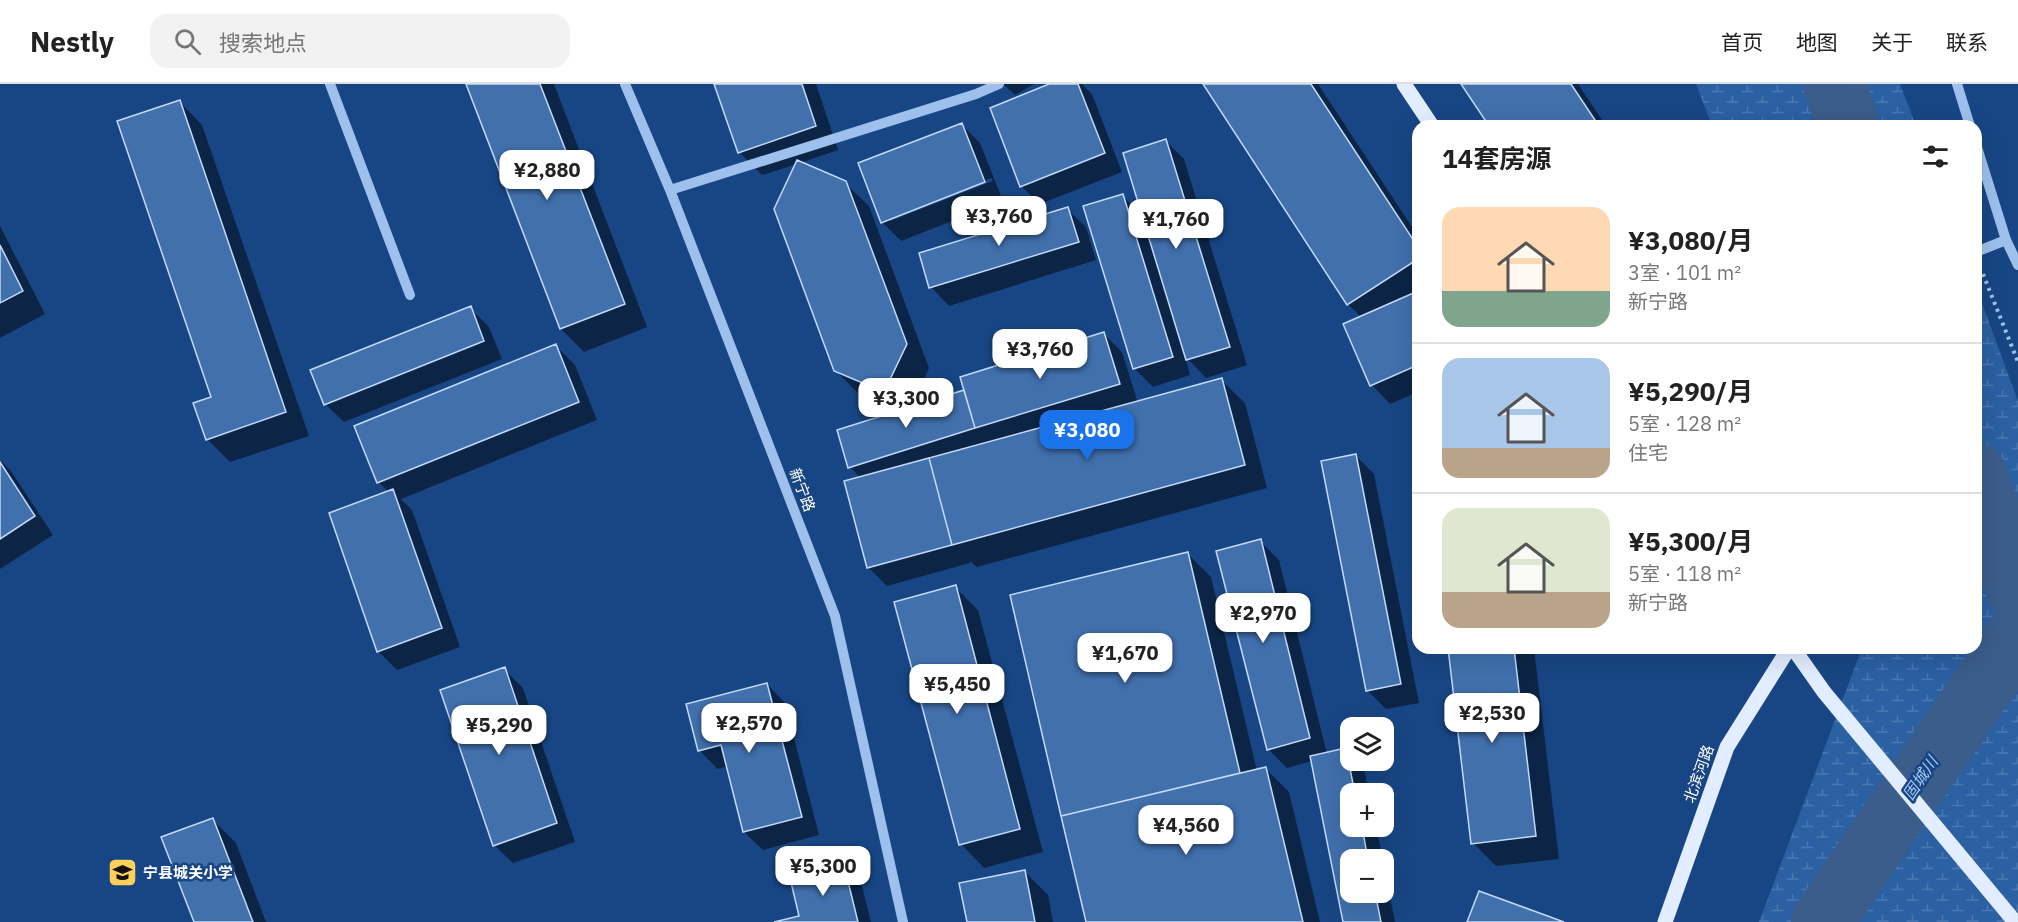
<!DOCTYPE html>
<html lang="zh">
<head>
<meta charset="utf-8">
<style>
	body { margin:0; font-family:"IBM Plex Sans","Noto Sans SC",sans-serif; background:#f2f2f2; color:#222; height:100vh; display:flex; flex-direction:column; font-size:22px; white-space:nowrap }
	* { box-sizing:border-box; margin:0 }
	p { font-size:20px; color:#767676 }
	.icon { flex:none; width:33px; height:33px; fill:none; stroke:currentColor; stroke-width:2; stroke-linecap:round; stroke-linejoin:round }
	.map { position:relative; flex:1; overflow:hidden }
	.side { position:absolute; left:1412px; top:36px; width:570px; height:534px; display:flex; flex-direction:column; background:#fff; border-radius:18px; box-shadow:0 6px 24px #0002 }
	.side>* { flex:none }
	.buttons { position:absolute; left:1340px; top:633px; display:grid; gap:12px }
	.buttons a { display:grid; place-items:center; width:54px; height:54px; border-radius:12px; background:#fff; box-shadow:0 6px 24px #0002; font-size:30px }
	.price { position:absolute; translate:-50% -51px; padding:0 14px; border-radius:12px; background:#fff; color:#222; font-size:20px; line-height:39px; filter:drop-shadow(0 2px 3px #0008) }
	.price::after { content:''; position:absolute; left:50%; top:36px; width:18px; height:14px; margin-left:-9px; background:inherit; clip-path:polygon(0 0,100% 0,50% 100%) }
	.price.on { background:#1a73e8; color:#fff }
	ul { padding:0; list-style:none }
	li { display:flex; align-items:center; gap:18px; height:150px; padding:0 30px }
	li+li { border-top:2px solid #e0e0e0 }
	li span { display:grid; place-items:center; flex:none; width:168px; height:120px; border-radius:18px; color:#555 }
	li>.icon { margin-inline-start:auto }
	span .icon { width:72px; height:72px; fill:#fffc; stroke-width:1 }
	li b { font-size:26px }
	h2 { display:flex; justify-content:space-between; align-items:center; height:72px; padding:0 30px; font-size:26px }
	header { display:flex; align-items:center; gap:36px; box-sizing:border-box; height:84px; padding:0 30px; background:#fff; border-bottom:2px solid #e0e0e0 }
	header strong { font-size:28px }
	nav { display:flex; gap:33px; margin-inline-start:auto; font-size:21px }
	.search { width:420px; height:54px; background:#f2f2f2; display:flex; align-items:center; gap:15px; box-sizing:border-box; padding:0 21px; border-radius:18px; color:#767676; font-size:22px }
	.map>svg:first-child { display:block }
</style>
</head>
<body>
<header>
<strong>Nestly</strong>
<div class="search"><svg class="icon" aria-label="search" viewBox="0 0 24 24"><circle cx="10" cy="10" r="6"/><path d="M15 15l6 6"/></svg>搜索地点</div>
<nav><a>首页</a><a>地图</a><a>关于</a><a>联系</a></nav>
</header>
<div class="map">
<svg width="2018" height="838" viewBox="0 0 2018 838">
	<defs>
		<pattern id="wetland-marsh" width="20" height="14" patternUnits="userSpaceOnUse" patternTransform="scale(1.5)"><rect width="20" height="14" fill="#2b60a3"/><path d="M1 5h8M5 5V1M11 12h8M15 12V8" fill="none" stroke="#4b78b1"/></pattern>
	</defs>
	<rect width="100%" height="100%" fill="#184684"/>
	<path fill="url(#wetland-marsh)" d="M1696,0H1900L1916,42H1712Z
		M1976,203L2018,317V838H1759L1862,564H1976Z"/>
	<path fill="#0007" fill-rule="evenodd" d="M467,0H554L647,243L584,268L561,245Z
		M716,0H816L838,66L800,79L845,99L869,122L929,284L911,325L966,308L1104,250L1122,268L1138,319L1221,296L1245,319L1267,404L977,483L970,477V479L887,502L868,483L861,394L850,383L901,328L859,310L835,286L797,80L762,91L739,68Z
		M1003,0H1034L1015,11Z
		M1053,0H1082L1092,10L1122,88L1040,120L1021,102Z
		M1205,0H1318L1418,152V308L1390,320L1372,301L1345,240L1361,233L1348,220Z
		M1463,0H1578L1606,42H1491Z
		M179,17L202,41L309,352L230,378L207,355L213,314Z
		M962,41L980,59L1003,117L901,157L882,138ZM991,94L993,97L890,137V134Z
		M1166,57L1184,75L1247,281L1206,294L1185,272L1190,291L1153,303L1134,284L1123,112L1144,134Z
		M1067,125L1086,143L1096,176L949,222L931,203Z
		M0,142L45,230L0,254Z
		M470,224L489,243L502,275L344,338L325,320Z
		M556,262L575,281L597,336L401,415L412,426L460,563L397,586L378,567L389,409L379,398L356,342Z
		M1355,371L1374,390L1419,619L1386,625L1367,606Z
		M0,376L11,387L53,451L0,485Z
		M1260,457L1279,476L1327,670L1346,666L1350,670V676H1356L1364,685L1369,710H1350V742H1376L1383,776H1350V808H1383V778L1395,838H1344L1312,677L1287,684L1268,665Z
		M1188,470L1211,493L1257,687L1266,685L1289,708L1320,838H1088L1011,512Z
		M955,503L978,526L1043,768L984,784L961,760Z
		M1450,564H1534L1559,775L1496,782L1473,759Z
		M504,585L523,604L575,758L513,779L494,761Z
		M767,600L785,619L819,751L763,766L744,748L728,682L718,685L699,666Z
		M212,735L236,759L266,838H195Z
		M844,783L862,802L871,838H780L801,833Z
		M1025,788L1048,811L1053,838H968Z"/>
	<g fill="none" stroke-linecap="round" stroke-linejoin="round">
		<path stroke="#3b5d8b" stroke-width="62" d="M1834,0L1849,42
			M1976,390L2018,507
			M1822,838L2018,550"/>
	</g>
	<path fill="#4170ad" stroke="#c2daf9" stroke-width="1.5" d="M466,0H540L625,220L560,245Z
		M714,0H802L816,42L738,69Z
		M1049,0H1078L1105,69L1020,103L990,24Z
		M1203,0H1311L1418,163V175L1347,221Z
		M1461,0H1571L1599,42H1489Z
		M180,16L286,328L206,356L193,319L211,313L117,37Z
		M962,39L985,98L881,139L858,79Z
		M1166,55L1230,263L1186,276L1123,69Z
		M797,76L846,97L907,260L884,308L834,287L774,125Z
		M1123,110L1173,273L1133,285L1083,122Z
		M1068,123L1079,158L929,204L919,169Z
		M0,161L23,207L0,219Z
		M1418,207V281L1370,302L1343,240Z
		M471,222L484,257L324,321L310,286Z
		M1104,248L1120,300L975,344L960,293Z
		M556,260L579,318L377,399L354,342Z
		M1222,294L1245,381L952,461L929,374Z
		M964,306L975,344L848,384L837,346Z
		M1356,370L1401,600L1366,607L1321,377Z
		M929,374L952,461L867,484L844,397Z
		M0,378L35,432L0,455Z
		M393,405L442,544L377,568L329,429Z
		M1261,455L1310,654L1267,666L1216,467Z
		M1188,468L1240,689L1061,732L1010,511Z
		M956,501L1020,745L959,761L894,518Z
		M1448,564H1514L1536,752L1471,760Z
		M505,583L557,739L493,762L440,606Z
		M767,599L802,733L743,748L721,661L698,667L686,620Z
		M1346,664L1355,710H1350V742H1362L1368,776H1350V808H1375L1381,838H1343L1310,672Z
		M1266,683L1303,838H1086L1061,732Z
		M213,734L253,838H194L161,753Z
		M844,781L858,838H774L799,832L790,794Z
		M1025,786L1035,838H967L959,799Z
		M1479,807L1564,838H1467Z"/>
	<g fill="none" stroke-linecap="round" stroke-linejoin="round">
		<path stroke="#9dc0ec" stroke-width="4" stroke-dasharray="3 4.5" stroke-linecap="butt" d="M1983,190L2018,278"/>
		<path stroke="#9dc0ec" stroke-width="10" d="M330,0L410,211
			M625,0L670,106L835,532L903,838
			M1957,0L1970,42
			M1976,60L2006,156L2018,181
			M670,106L976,10L999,0
			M1976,168L2006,156"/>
		<path stroke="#e2edff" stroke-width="15" d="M1404,0L1432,42
			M1793,564L1824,608L2015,838
			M1665,838L1727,663L1789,564"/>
	</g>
	<defs>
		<symbol id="school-square" viewBox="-11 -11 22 22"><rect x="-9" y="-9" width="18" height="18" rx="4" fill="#ffd158" stroke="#184684"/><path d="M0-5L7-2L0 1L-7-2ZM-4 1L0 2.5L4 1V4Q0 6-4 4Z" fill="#111"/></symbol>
	</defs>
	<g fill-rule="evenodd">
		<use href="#school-square" x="106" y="772" width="33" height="33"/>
	</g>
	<g text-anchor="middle" stroke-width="5" stroke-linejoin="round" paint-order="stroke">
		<g font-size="15" fill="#fff" stroke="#184684">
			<text transform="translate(802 406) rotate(69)" y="5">新宁路</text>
			<text transform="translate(1699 690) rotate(-70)" y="5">北滨河路</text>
		</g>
		<g font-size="15" font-weight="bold" fill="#fff" stroke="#184684" text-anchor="start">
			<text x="143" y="794">宁县城关小学</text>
		</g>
		<g font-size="16" font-style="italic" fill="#a9caf4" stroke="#184684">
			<text transform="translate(1920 694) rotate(-56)" y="6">固城川</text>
		</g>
	</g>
</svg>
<div class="buttons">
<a><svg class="icon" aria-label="layers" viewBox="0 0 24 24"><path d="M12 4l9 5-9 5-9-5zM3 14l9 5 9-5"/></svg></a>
<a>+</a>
<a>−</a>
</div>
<b class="price" style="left:547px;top:117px">¥2,880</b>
<b class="price" style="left:999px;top:163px">¥3,760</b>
<b class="price" style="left:1176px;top:166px">¥1,760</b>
<b class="price" style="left:1040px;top:296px">¥3,760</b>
<b class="price" style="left:906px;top:345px">¥3,300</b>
<b class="price on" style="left:1087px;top:377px">¥3,080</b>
<b class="price" style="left:1263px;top:560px">¥2,970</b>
<b class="price" style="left:1125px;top:600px">¥1,670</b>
<b class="price" style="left:957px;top:631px">¥5,450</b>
<b class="price" style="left:1492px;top:660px">¥2,530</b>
<b class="price" style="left:749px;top:670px">¥2,570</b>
<b class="price" style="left:499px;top:672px">¥5,290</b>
<b class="price" style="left:1186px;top:772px">¥4,560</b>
<b class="price" style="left:823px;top:813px">¥5,300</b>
<section class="side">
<h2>14套房源<svg class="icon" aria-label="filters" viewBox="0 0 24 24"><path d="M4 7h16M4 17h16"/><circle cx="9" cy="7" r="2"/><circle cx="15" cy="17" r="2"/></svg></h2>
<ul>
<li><span style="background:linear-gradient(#ffd9b3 70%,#7fa58c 0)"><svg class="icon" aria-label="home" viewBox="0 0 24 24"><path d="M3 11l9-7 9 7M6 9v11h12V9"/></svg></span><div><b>¥3,080/月</b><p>3室 · 101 m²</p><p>新宁路</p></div></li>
<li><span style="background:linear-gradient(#a9c7e8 75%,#b9a48a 0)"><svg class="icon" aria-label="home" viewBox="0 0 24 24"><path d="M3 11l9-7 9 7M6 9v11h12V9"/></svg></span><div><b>¥5,290/月</b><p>5室 · 128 m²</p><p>住宅</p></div></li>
<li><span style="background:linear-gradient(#dfe7d0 70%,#b9a48a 0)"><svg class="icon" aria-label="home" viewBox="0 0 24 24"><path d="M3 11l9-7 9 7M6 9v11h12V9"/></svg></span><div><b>¥5,300/月</b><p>5室 · 118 m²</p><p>新宁路</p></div></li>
</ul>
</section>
</div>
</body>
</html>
